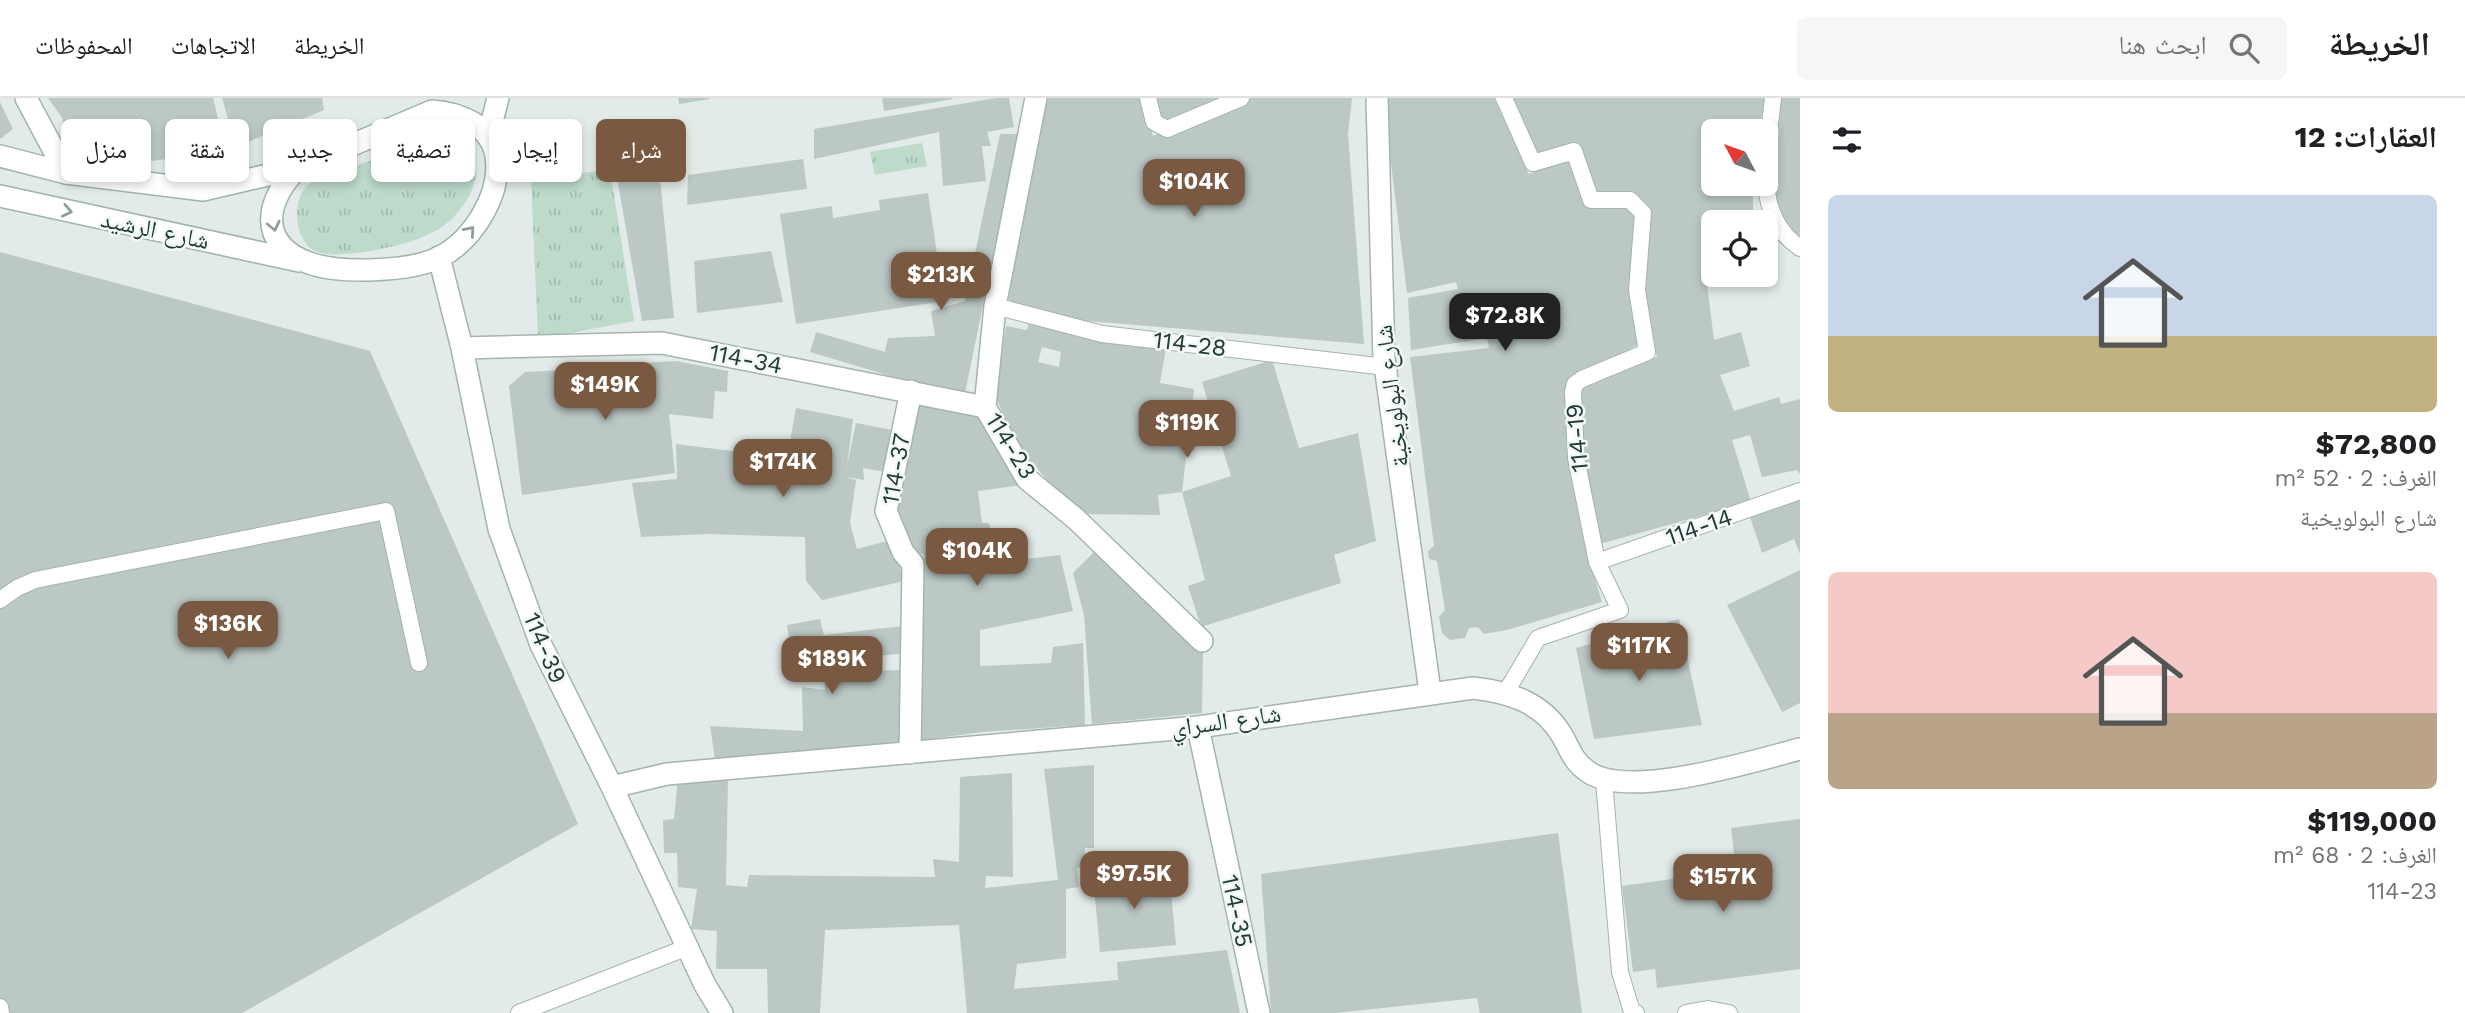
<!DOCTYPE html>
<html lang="ar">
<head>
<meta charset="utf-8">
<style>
	body { margin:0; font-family:"Work Sans","Noto Naskh Arabic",sans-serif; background:#f6f6f6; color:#202124; direction:rtl; height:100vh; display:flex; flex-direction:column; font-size:26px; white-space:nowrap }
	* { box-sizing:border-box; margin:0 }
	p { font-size:23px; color:#757577 }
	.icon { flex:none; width:38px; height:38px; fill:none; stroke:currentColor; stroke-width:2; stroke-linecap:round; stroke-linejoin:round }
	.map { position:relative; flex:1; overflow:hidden; direction:ltr }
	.side { display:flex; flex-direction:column; background:#fff; width:665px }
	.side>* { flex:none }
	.guide { position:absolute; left:21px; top:21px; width:665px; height:63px; direction:rtl; display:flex; gap:14px }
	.needle { width:46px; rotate:311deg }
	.controls { position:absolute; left:1701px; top:21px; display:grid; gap:14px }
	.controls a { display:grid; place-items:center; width:77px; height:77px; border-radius:10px; background:#fff; box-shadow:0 4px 10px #0003; font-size:35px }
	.price { position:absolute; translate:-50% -60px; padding:0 16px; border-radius:14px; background:#795941; color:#fff; font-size:23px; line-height:46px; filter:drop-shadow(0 2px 4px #0008) }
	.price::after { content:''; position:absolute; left:50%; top:42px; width:21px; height:16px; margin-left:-10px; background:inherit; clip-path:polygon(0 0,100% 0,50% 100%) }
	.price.on { background:#222; color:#fff }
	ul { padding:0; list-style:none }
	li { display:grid; align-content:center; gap:14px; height:371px; padding:0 28px }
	li span { display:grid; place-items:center; height:217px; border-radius:10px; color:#555 }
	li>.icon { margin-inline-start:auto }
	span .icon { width:126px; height:126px; fill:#fffc; stroke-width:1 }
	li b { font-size:30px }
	h2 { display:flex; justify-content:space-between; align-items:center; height:84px; padding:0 28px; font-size:30px }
	.chip { padding:0 24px; border-radius:10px; background:#fff; box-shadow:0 4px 10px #0003; font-size:24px; line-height:63px }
	.chip.on { background:#795941; color:#fff }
	header { display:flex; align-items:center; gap:42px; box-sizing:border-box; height:98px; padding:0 35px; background:#fff; border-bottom:2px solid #e0e0e0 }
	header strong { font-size:33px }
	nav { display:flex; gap:38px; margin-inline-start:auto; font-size:24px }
	.search { width:490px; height:63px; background:#f6f6f6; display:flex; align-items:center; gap:18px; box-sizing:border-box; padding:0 24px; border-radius:10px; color:#757577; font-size:26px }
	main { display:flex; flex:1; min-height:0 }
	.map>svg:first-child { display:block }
</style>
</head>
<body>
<header>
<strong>الخريطة</strong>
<div class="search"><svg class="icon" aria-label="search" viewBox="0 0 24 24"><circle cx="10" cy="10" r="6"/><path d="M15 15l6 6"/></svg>ابحث هنا</div>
<nav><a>الخريطة</a><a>الاتجاهات</a><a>المحفوظات</a></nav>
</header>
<main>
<section class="side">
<h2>العقارات: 12<svg class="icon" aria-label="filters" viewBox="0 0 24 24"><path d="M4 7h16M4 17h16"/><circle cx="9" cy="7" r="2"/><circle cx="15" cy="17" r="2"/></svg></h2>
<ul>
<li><span style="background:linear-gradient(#c9d6e8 65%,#c2b280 0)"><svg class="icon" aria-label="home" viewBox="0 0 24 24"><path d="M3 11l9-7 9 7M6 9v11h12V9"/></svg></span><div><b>$72,800</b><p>الغرف: 2 · 52 m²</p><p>شارع البولويخية</p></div></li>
<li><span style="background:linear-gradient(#f6c9c9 65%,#b9a48a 0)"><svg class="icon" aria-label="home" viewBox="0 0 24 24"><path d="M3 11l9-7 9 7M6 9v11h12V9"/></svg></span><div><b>$119,000</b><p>الغرف: 2 · 68 m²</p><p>114-23</p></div></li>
</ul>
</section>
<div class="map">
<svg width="1800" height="915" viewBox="0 0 1800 915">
	<defs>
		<pattern id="grass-tufts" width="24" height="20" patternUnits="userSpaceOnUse" patternTransform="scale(1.75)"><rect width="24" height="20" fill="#bddacb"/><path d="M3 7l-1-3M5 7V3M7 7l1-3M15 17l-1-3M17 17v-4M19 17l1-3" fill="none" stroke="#a2bcaf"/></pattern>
	</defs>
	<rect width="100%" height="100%" fill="#e2ebe9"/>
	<path fill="url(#grass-tufts)" d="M438,36C449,41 462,46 470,56C488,81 459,120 437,132C414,145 382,152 355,155C343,156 330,158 318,154C294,146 290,101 309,86C323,75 366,66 384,58C396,53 406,44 417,39C423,37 431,37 438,36Z
		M922,45L927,68L875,77L870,54Z
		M610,72L634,223L538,241L531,80Z"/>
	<path fill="#bbc8c5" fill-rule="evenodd" d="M48,0H213L226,53L152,63L105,55L100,67L85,62L88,49L61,44L63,21Z
		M222,0H322L324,12L236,49Z
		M678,0H710V1L679,6Z
		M882,0H952L953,1L884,13Z
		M996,0H1009L1014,29L987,34L991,48H982L986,83L943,88L939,34L814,61V31Z
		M1043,0H1144L1153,38L1252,0H1352L1348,36L1364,246L1087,223L1011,206L1009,200Z
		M1151,0H1228L1162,26Z
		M1383,0H1494L1529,76L1571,59L1586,105H1627L1640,116L1639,240L1636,248L1566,287L1588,458L1602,504L1507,532L1484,536L1478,529L1469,530L1465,540L1450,542L1442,535L1439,519L1445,512L1437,463L1429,461L1428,453L1434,448L1410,259L1489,250L1487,240L1411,252L1408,200L1458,191L1456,184L1407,195Z
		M1513,0H1766L1760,33H1713V86H1753V124H1713V150L1704,153L1706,178L1714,242L1741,234L1750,268L1720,277L1734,313L1779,299L1781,306L1800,301V376L1797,372L1762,379L1750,337L1732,342L1751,404L1596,447L1582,350L1580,288L1589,280L1657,259L1643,192L1647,161L1630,97L1593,96L1578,49L1535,58Z
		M1781,0H1800V142L1773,109Z
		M0,4L13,31L0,41Z
		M1000,36H1018L964,300L810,254L816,234L885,254L888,240L935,238L931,213L965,203Z
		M658,61L674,220L642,223L615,68Z
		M803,61L807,91L687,107L688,77Z
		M928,95L944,203L796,226L780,116L832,108L833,120L880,112L879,102Z
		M771,153L783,204L697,215L694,163Z
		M0,154L370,253L578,726L242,915H0Z
		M1030,219L1167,244L1160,285L1194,291L1182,394L1231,378L1202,284L1272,262L1299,350L1358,335L1376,443L1334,457L1341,485L1201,529L1188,488L1205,482L1182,394L1158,397L1160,417L1084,416L1047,382L1015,345L995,297L1006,228L1027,232ZM1042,249L1061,254L1059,269L1038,264Z
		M676,263L728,273L727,294L715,293L713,321L669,316L675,375L522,397L509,288L525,274L602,270L603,276H622L620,266Z
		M914,301L986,320L1010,372L1021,387L978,393L982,425H989L992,436L1006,433L1023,446L1026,461L1060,457L1073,513L980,532V568L1051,565L1053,549L1083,545L1085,627L982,634L916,643L918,538L924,456L911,455L895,414Z
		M796,310L853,321L847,368L856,325L897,333L885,374L863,370L864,382L847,379L856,382L850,425L857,451L891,442L904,483L822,502L806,483L805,439L708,436L641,439L632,385L677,381L676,346L787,360Z
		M1800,400V456L1794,441L1762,455L1749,416Z
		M1096,452L1203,549L1202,615L1092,626L1084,517L1073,475Z
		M1800,472V605L1782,614L1727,507Z
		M820,521L824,537L903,528L902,556L868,558L872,573L901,572L903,644L715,661L710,628L803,633L802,589L825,592V571L794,578L787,527Z
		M1679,521L1702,627L1594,641L1576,550Z
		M1094,667V750H1085V768L1077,770L1079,789L1066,791V860L1017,866L1014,891L1118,882L1117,864L1227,852L1240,915H967L959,827L825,832L820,915H768L767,871H716L717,833L691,831L697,791L678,789L677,755H664L663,722L674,721L678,680L728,681L726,787L747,789L749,777L935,779L933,761L959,764L960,679L1012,675L1013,779L986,778L985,790L1058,782L1044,671Z
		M1800,721V871L1657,890L1655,871L1633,874L1622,788L1736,772L1731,730Z
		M1558,735L1582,915H1480L1477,900L1335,915H1271L1261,776Z
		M1169,772L1176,847L1100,854L1093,778Z"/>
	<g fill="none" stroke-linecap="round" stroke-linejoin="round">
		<defs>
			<path id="service" d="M1148,0L1154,24L1167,31L1241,0
				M1504,0L1533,65L1574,53L1591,102H1630L1643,115L1637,192L1647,254L1582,281L1575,286L1573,294L1576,360L1597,464L1620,512L1538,540L1506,594
				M1773,0C1768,52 1750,116 1800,150
				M995,208L1102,236L1386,269
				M1597,464L1800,393
				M0,502L17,490L35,482L386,413L419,565
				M1604,682L1620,874L1632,914L1636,915
				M0,909L1,915
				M519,915L688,849
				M1686,915L1708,911L1729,915"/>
			<path id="minor" d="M26,0L66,75
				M1036,0L995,208L985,309L1027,381L1076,421L1202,543
				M1377,0L1384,260L1430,594
				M439,159L462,250L499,431L541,547L612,689L705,887L722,915
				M462,250L662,245L985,309
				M1198,629L1259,915
				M910,655L913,466L903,454L886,413L911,293
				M612,689L667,676L1198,629L1473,590C1509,594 1543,604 1563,639C1570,652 1574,664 1587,673C1627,703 1753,663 1800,651"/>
			<path id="secondary" d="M488,39L498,0
				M0,58L66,75L203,92L298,70L432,13C460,15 491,27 496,58C499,78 494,96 484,114C474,132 459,149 440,159C411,174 340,176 309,165C257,146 265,102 298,70
				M0,98L299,163"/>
		</defs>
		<use href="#service" stroke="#a5b3b1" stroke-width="18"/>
		<use href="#minor" stroke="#a5b3b1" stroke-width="24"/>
		<use href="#secondary" stroke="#9eb3af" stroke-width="24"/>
		<use href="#service" stroke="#fff" stroke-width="16"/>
		<use href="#minor" stroke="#fff" stroke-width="21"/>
		<use href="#secondary" stroke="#fff" stroke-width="21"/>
	</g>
	<defs><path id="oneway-chevron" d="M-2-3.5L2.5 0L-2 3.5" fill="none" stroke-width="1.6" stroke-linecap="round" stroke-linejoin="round" transform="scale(1.75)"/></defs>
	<g stroke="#919d9c">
		<use href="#oneway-chevron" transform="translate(67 113) rotate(12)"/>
		<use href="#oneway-chevron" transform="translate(274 128) rotate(77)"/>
		<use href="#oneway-chevron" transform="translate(470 133) rotate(-49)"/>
	</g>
	<g text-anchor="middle" stroke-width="5" stroke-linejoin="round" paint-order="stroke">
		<g font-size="24" fill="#233b39" stroke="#f2f8f6">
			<text transform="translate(155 132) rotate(12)" y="8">شارع الرشيد</text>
			<text transform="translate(1190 246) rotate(7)" y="8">114-28</text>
			<text transform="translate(746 261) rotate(11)" y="8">114-34</text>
			<text transform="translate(1392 298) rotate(-97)" y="8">شارع البولويخية</text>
			<text transform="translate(1577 340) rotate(-95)" y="8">114-19</text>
			<text transform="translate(1011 348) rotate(58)" y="8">114-23</text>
			<text transform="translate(896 371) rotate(-80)" y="8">114-37</text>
			<text transform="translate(1699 429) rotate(-19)" y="8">114-14</text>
			<text transform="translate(545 550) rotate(67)" y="8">114-39</text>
			<text transform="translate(1226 623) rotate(-8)" y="8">شارع السراي</text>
			<text transform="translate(1237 813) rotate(78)" y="8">114-35</text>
		</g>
	</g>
</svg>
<div class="controls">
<a><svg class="needle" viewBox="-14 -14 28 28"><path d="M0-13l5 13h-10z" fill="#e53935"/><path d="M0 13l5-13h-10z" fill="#757577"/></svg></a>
<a><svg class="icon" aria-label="locate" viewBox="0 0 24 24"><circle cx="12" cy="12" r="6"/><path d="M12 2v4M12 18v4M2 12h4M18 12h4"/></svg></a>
</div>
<b class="price" style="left:1194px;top:121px">$104K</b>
<b class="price" style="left:941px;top:214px">$213K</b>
<b class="price on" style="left:1505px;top:255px">$72.8K</b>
<b class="price" style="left:605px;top:324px">$149K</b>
<b class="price" style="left:1187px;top:362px">$119K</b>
<b class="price" style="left:783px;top:401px">$174K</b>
<b class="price" style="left:977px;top:490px">$104K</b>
<b class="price" style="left:228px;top:563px">$136K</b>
<b class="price" style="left:1639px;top:585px">$117K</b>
<b class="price" style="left:832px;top:598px">$189K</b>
<b class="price" style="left:1134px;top:813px">$97.5K</b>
<b class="price" style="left:1723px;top:816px">$157K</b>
<div class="guide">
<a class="chip on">شراء</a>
<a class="chip">إيجار</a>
<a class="chip">تصفية</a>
<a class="chip">جديد</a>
<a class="chip">شقة</a>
<a class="chip">منزل</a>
</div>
</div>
</main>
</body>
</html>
